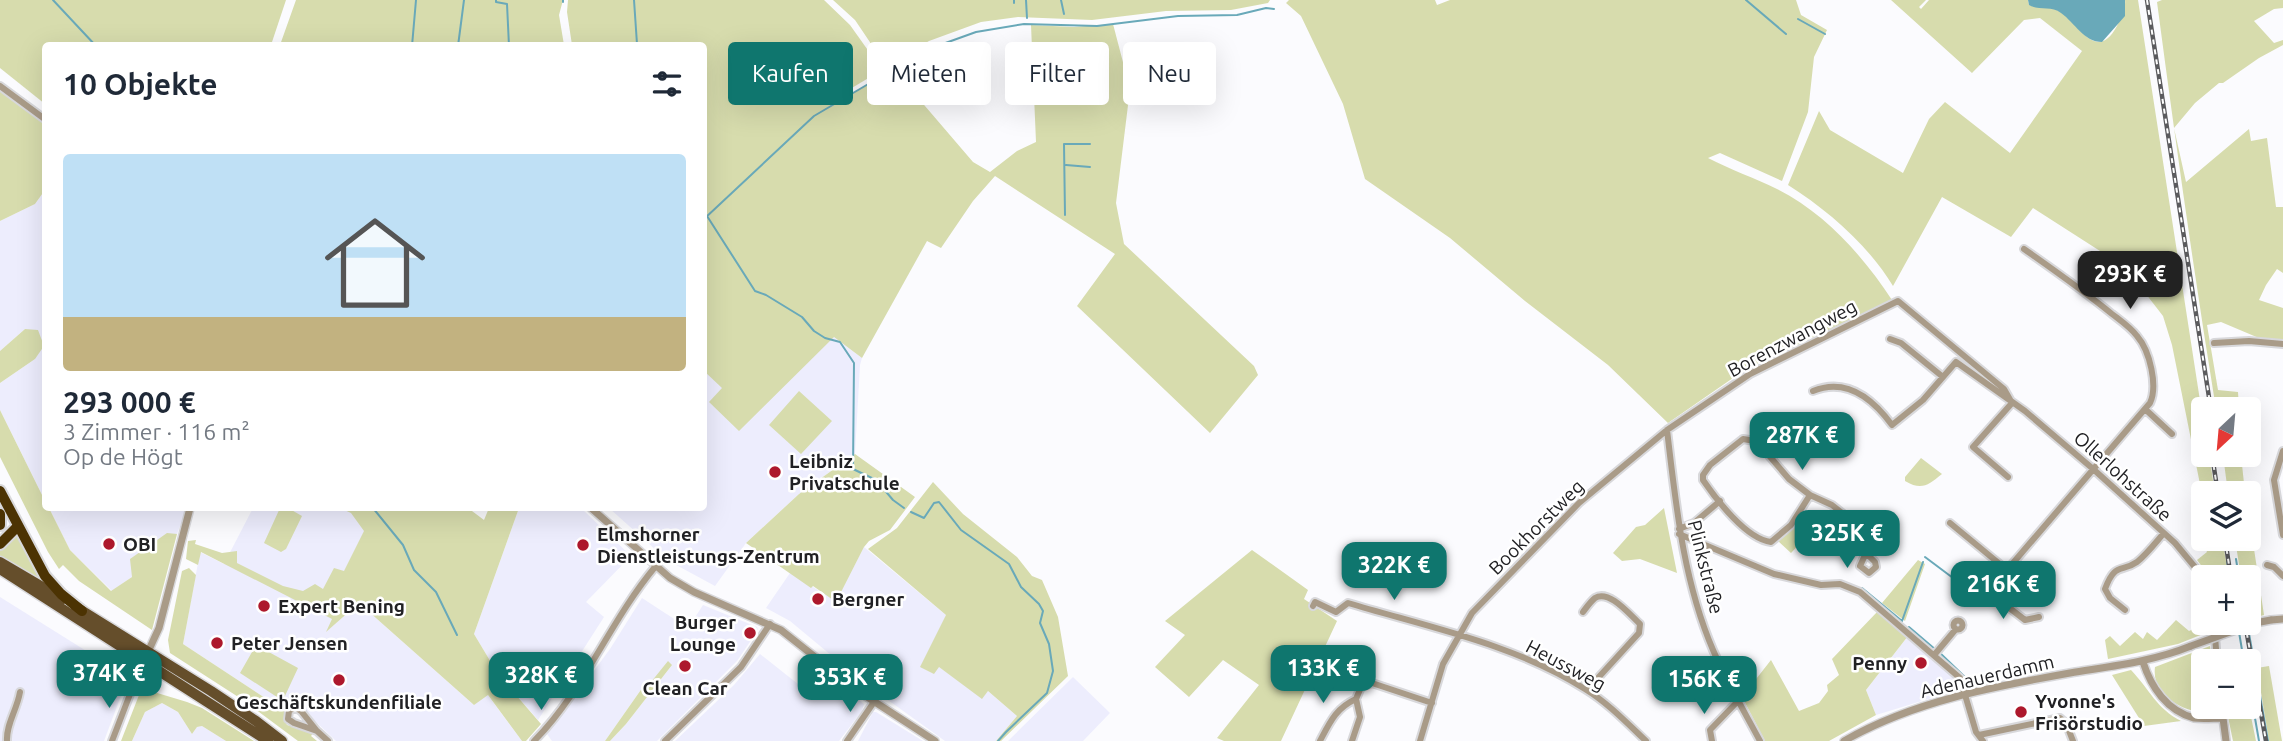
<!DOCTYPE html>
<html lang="de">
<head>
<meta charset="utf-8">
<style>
	body { margin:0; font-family:Ubuntu,sans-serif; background:#f2f2f3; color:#1f2937; height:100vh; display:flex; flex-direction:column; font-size:26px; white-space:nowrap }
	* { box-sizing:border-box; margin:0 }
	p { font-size:23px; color:#747a83 }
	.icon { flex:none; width:38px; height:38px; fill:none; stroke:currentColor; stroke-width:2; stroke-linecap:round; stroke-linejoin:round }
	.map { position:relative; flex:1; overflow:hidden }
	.sheet { position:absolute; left:42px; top:42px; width:665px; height:469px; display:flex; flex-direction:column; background:#fff; border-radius:7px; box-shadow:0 7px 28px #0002 }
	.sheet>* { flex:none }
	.top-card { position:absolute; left:728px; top:42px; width:665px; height:63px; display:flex; gap:14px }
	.needle { width:46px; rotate:206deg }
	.buttons { position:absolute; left:2191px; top:397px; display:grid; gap:14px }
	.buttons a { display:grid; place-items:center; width:70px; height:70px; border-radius:7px; background:#fff; box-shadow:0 7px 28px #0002; font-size:35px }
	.price { position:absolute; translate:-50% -60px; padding:0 16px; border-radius:14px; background:#0f766e; color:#fff; font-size:23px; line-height:46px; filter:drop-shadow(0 2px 4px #0008) }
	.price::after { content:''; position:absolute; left:50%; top:42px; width:21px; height:16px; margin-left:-10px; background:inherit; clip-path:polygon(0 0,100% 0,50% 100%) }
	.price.current { background:#222; color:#fff }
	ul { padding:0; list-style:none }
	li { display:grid; align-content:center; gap:14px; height:371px; padding:0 21px }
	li+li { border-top:2px solid #e0e1e3 }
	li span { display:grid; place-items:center; height:217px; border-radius:7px; color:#555 }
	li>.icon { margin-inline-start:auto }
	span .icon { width:126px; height:126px; fill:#fffc; stroke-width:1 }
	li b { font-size:30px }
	h2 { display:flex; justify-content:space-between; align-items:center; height:84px; padding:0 21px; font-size:30px }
	.pill { padding:0 24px; border-radius:7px; background:#fff; box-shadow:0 7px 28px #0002; font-size:24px; line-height:63px }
	.pill.current { background:#0f766e; color:#fff }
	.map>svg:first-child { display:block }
</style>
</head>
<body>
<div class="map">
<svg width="2283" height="741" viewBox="0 0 2283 741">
	<rect width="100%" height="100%" fill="#fbfbfe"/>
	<path fill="#ededfd" d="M45,190V501L0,410V383L35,359L25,329L0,351V221L35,204Z
		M834,337L862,358L860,365L855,454L799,494L746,543L715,586L667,560L609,508H704V351Z
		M49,508H187L177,534H167L132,577L112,591L70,550Z
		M253,508H361L378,528L328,630L359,603L474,705L487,694L522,741H336L314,720L304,707L297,704L289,705L285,711L183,644L200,552L224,564Z
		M519,508H581L631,556L586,602L604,617L538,720L498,674L474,634Z
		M864,547L946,615L938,666L982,698L988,691L1017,716L996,741H945L867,685L790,621L766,608L790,573L836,601Z
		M0,597L128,677L104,741H0Z
		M642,598L688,628L703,605L757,627L758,630L737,661L657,741H610L626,724L672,665L651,682L645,684L605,741H552L547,734L610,649Z
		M1908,636L1959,680L1961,689L1876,715L1866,690Z
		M760,654L803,688L819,669L864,704L862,711L839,741H675L734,685Z
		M1073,677L1110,713L1083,741H1008Z
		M162,703L178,712L192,734L197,727L202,726L226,741H132L145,712Z
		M873,712H876L923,741H858Z"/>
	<path fill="#d7dcad" d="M0,0H286L271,45L46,46L45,104L0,68Z
		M296,0H563L559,15L564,45H280Z
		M568,0H824L850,25L882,70L835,98L837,102L886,74L906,97L919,99L973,162L990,172L1017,151L1036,142L1031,25L1074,27L1113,24L1130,89L1116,203L1124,244L1254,366L1258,375L1210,433L1077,306L1115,254L995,176L973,201L941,248L927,241L862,358L834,337L739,431L709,402L722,388L704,371V46L572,45L567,12Z
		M833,0H1270L1268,3L1231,10L1166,11L1092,20L1018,17L981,22L929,41L886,66L855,20Z
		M1289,0H1435L1437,5L1450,0H1796L1801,15L1827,30L1814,57L1808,112L1782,181L1720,153L1708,158C1731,170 1755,178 1777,189C1825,213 1863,256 1892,300L1746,369L1668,423L1608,365L1525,301L1450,238L1365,179L1343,104L1301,16L1286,3Z
		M1891,0H1926L1919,7L1921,9L1929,0H2028L2029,5C2037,6 2049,6 2057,10C2077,19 2095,66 2117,26C2121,18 2126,9 2125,0H2138L2203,420V455H2209L2215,493L2203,494V499L2172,345L2163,316L2125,267L2033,208L2011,237L1942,197L1893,286C1868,245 1829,211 1788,185L1819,111L1830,130L1903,173L1929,119L1945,102L2010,153L2082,51L2040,18L2024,20L1972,73Z
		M2162,0H2283V8L2274,9L2254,21L2274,43L2283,40V45L2259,58L2223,83H2219L2195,103L2174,128L2186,182L2249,129L2251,141L2267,138L2276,207H2283V273L2277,269L2266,285L2259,300L2283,308V342L2266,341L2221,322L2207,325L2218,390L2238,392L2239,409H2216C2194,274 2175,138 2157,2Z
		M0,89L46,125L45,190L35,204L0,221Z
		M25,329L38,330L44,346L35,359L0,383V351Z
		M799,391L832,421L801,454L769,425Z
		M0,410L45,501L46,508H49L70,550L111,591L132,577L130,559L167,533L177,534L152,630L79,581L63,565L59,569L48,552L0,457Z
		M855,454L915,497L890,530L869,541L864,547L836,602L813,586L811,588L746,543L799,494Z
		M2223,455H2241L2245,493H2228Z
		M1921,458L1942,474C1928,485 1922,491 1905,481V477Z
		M933,482L963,514L1017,557L1032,576L1042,580L1058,617L1068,676L1001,741H996L1017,716L988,691L982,699L939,667L934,674L920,667L946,615L868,549L897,528Z
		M280,508H288L302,516L286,549L281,552L264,543Z
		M340,508H468L484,520L489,508H519L474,634L498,674L541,724L526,741H522L488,695L474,705L359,603L326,632L332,619L201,552L198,565L186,559L188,541L196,540L195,544L222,553L237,551V563L283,586L303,591L315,584L323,589L334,568L344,571L364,531L351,513Z
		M1664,508L1677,573L1640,559L1622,561L1613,553L1636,527L1645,525Z
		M1801,513L1814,523L1807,536L1791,553L1778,541Z
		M2249,516L2264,615L2249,619V578L2241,577L2235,539H2249Z
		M2203,517V539H2222L2229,577H2210L2197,560L2207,552L2199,530Z
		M16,531L51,588L0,559V548Z
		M1252,550L1308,590L1304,599L1337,621L1281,741H1224L1217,738L1259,685L1223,660L1189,697L1155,667L1185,635L1165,621Z
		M1918,560L1925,564L1905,621L1882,603Z
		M189,568L196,575L183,644L285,711L284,718L287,725L314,732L311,736L317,741H298L243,700L170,653L168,640L182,571Z
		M1878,611L1908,636L1866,690L1876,715L1829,741H1765L1742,697L1771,660L1799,711L1819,703L1828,691L1827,685L1839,675L1832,659Z
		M2176,620L2189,631L2207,623L2208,632L2178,644L2108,659L2105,640L2110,636L2120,646L2135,632L2143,639L2147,632L2157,640Z
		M256,645L298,668L284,698L280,699L240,673Z
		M2210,646L2212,661L2203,662V707H2215L2211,713C2186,713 2151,697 2155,667Z
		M668,661L672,665L626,724L610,741H605L645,684L651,682Z
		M2269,666L2282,741H2269L2257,668Z
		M2131,670C2150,690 2156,708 2181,721L2144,726L2112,675Z
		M144,689L187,702L202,708L254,741H226L202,726L197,727L192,734L178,712L162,703L145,712L132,741H121L141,690Z
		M2226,707H2249L2256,741H2233Z"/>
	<path fill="#69a9b9" d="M2028,0H2125V16L2102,42C2084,42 2075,23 2061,13C2051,5 2039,11 2029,5Z"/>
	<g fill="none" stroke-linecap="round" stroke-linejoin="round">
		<path stroke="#69a9b9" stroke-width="2" d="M53,0L96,46
			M496,0V2L507,4L509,46
			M1014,0V3
			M1026,0L1027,18
			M1061,0L1064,14
			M1746,0L1786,34
			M563,2V0
			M1798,19L1825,34
			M412,46L416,0
			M458,46L464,0
			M634,46L637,44L634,0
			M1066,165L1090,167
			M1065,215L1064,144H1090
			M707,216L755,291L766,295L802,317L814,331L825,338L840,342L854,363L853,469L876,480L893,500L904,508
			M704,219L814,116L926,50L976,32L1024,24L1097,26L1178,16L1237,15L1266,8L1274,9
			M373,508L403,545L414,570L436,592L457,635
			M911,512L924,518L934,503L939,502L961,530L1009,564L1021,587L1039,604L1043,611L1040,623L1049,644L1053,671L1047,693L1006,732L998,741
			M1925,557L1973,593
			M2236,559L2239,578
			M2227,561L2230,578
			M1862,588L1902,621L1923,562
			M1909,627L1936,650
			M2248,628L2268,741
			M2239,632L2244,662
			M1940,653L1967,679
			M2249,684L2259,741"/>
		<defs>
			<path id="minor" d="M0,86L46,120
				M1890,339L1901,343L1943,377
				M2214,343L2249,341L2283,344
				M1813,391C1847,377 1873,399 1892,425L1923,400L1956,362L2025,411L2092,468L2175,543L2199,572L2203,581
				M2145,409L2172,434
				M1667,430C1676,505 1683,580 1713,650C1727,682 1744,711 1760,741
				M1743,439L1755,441L1760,445L1789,479L1810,495L1791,525L1771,542C1746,539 1716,499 1703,480V475L1710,465Z
				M2283,451L2274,480L2283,535
				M2008,477L1973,447L2012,403
				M1810,495L1832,505L1852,521L1866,553L1860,566L1869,573L1876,567L1875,562L1866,553
				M1950,523L2007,570
				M1679,529L1694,523L1720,501
				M1679,534L1774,574L1821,585L1840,584L1860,592L1960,678L1976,732L1983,741
				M2267,565L2274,567L2283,576
				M1968,571L1988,586L1990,593L2025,620L2039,617
				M1988,586L1996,582L2007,570L2150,403C2158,386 2150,351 2137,336C2130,327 2121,321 2112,314C2084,291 2054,270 2024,249
				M1313,606L1315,602L1336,612L1348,603C1428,627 1514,644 1585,689C1608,703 1627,723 1646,741
				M2125,610L2110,598L2105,589C2115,562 2121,573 2137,562C2147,554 2156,542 2164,533
				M1583,612C1586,608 1591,601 1595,598C1609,589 1630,615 1640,624L1639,633L1587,690
				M1953.5 625a4.5 4.5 0 1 1 9 0a4.5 4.5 0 1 1-9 0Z
				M2214,623L2217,662
				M1935,654L1956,629
				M1357,670L1361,687
				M295,707L301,711L317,731L294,723L288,719L289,711Z
				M2221,707L2223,718
				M317,731L328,741
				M1979,735L2060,718L2066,723L2073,741
				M7,741C6,724 17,710 20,692
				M112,741L142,663
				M534,741C583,692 610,621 655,567
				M665,741L741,667L770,624
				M847,741L874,702
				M1320,741C1330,722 1336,708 1356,699
				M1352,741L1360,717L1356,699L1361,687L1372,683L1432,703
				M1420,741L1443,664L1472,613L1579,503L1667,430L1750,374L1898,301L2004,389L2012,403
				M1712,741L1710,730L1738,701"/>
			<path id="tertiary" d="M591,508L670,578L694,592L781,630L858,691L935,741
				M2271,620L2283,619
				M147,654L159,628L190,508
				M2143,662C2151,687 2167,711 2194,718C2203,719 2214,718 2223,718L2226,741
				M1844,741C1914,701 1992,687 2070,673C2112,666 2151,662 2191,646"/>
			<path id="primary" d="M0,562L63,599
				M0,569L268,741
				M76,607L211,691L256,721L282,741"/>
			<path id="motorway" d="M0,491L45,576L61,594L82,611
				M0,514V525
				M0,544L18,526"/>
		</defs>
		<use href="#minor" stroke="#d8d8db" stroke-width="10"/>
		<use href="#tertiary" stroke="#d8d8db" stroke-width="10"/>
		<use href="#primary" stroke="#d8d8db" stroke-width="13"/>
		<use href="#motorway" stroke="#d8d8db" stroke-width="14"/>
		<use href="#minor" stroke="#a99b88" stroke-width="6"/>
		<use href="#tertiary" stroke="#a99b88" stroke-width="7"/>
		<use href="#primary" stroke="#654e2b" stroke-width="10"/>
		<use href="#motorway" stroke="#4c3303" stroke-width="10"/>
		<defs>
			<path id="rail" d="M2147,0L2211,410
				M2212,455L2218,494
				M2225,539L2231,578
				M2245,623L2266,741"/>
		</defs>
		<use href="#rail" stroke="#5b5b5e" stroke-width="4.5"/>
		<use href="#rail" stroke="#fff" stroke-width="2" stroke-dasharray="5" stroke-linecap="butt"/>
		<defs>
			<path id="tertiary-bridge" d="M2191,646L2255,623L2271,620"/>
		</defs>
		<use href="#tertiary-bridge" stroke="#d8d8db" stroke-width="10" stroke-linecap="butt"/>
		<use href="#tertiary-bridge" stroke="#a99b88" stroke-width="7"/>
	</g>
	<g fill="#ad182c" stroke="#fff" stroke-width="2.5">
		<circle cx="775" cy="472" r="7"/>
		<circle cx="109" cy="544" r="7"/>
		<circle cx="583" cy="545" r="7"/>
		<circle cx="818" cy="599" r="7"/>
		<circle cx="264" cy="606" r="7"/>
		<circle cx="750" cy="633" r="7"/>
		<circle cx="217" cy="643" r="7"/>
		<circle cx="1921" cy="663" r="7"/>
		<circle cx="685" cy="666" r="7"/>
		<circle cx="339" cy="680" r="7"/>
		<circle cx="2021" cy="712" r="7"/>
	</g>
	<g text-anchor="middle" stroke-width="5" stroke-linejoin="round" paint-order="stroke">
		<g font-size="19" fill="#212124" stroke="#fff">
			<text transform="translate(1792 338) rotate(-28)" y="7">Borenzwangweg</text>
			<text transform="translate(2123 476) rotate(42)" y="7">Ollerlohstraße</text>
			<text transform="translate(1536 527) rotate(-45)" y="7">Bookhorstweg</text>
			<text transform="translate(1706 567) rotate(76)" y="7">Plinkstraße</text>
			<text transform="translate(1566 665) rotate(28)" y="7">Heussweg</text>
			<text transform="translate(1987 676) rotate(-13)" y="7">Adenauerdamm</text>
		</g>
		<g font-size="19" font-weight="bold" fill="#212124" stroke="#fff" text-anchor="start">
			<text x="789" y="468">Leibniz<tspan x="789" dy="22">Privatschule</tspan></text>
			<text x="597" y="541">Elmshorner<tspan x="597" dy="22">Dienstleistungs-Zentrum</tspan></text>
			<text x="123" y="551">OBI</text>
			<text x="832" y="606">Bergner</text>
			<text x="278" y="613">Expert Bening</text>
			<text x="736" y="629" text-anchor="end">Burger<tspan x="736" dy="22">Lounge</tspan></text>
			<text x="231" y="650">Peter Jensen</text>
			<text x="1907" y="670" text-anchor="end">Penny</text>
			<text x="685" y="695" text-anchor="middle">Clean Car</text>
			<text x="2035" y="708">Yvonne's<tspan x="2035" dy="22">Frisörstudio</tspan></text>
			<text x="339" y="709" text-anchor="middle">Geschäftskundenfiliale</text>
		</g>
	</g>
</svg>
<div class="buttons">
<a><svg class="needle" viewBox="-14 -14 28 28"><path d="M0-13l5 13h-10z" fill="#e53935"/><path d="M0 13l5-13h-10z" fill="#747a83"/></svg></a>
<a><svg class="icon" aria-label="layers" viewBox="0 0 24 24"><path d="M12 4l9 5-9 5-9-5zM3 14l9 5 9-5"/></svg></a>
<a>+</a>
<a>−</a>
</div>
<b class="price current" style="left:2130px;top:311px">293K €</b>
<b class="price" style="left:1802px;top:472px">287K €</b>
<b class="price" style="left:1847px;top:570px">325K €</b>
<b class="price" style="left:1394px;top:602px">322K €</b>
<b class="price" style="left:2003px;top:621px">216K €</b>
<b class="price" style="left:1323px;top:705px">133K €</b>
<b class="price" style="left:109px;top:710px">374K €</b>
<b class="price" style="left:541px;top:712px">328K €</b>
<b class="price" style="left:850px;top:714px">353K €</b>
<b class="price" style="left:1704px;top:716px">156K €</b>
<div class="top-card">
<a class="pill current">Kaufen</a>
<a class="pill">Mieten</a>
<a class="pill">Filter</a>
<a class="pill">Neu</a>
</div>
<section class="sheet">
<h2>10 Objekte<svg class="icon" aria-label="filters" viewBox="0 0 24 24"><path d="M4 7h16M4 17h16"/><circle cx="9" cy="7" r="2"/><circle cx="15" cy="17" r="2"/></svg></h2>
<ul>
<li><span style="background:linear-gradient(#bfe0f5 75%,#c2b280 0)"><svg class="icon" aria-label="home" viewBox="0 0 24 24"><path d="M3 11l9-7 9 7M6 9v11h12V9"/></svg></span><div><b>293 000 €</b><p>3 Zimmer · 116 m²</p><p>Op de Högt</p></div></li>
</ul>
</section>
</div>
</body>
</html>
